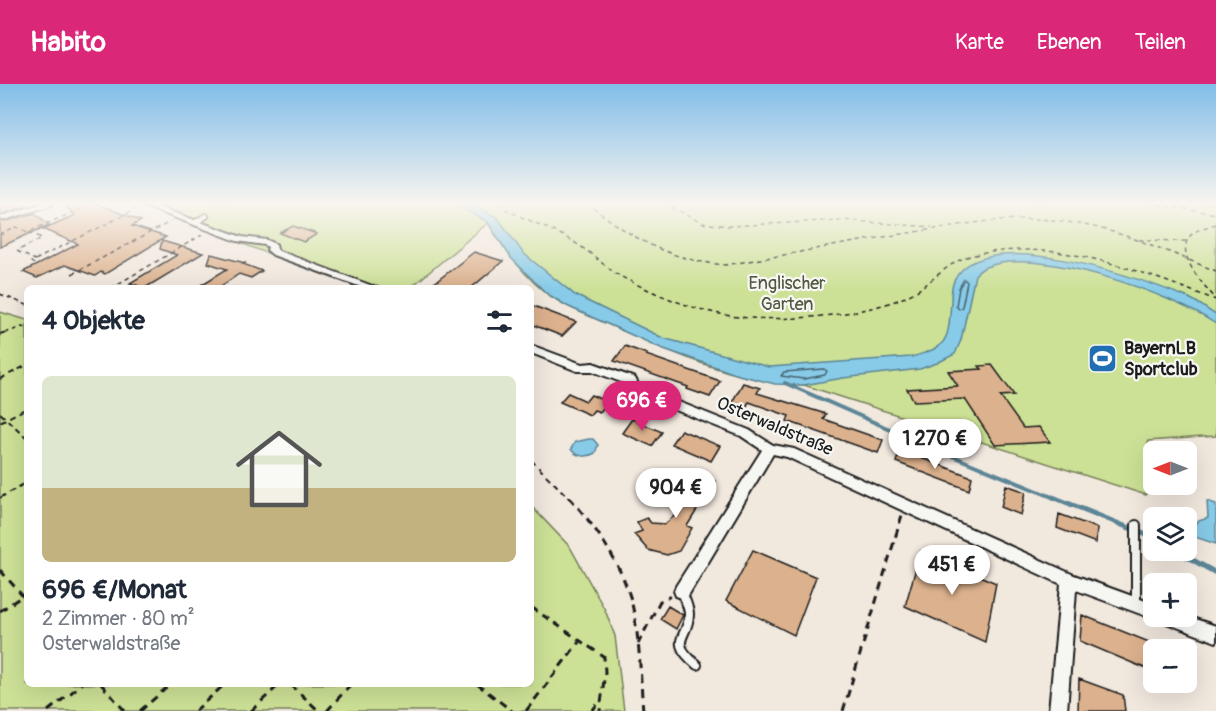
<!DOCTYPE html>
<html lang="de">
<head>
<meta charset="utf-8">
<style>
	body { margin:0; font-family:Pangolin,sans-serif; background:#f6f6f7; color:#1f2937; height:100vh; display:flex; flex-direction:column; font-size:22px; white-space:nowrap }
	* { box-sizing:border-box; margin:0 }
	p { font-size:20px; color:#747a83 }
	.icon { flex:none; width:33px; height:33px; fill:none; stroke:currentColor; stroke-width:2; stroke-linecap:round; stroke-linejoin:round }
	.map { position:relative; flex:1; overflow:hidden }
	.panel { position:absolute; left:24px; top:201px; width:510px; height:402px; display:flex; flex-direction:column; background:#fff; border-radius:9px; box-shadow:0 6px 24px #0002 }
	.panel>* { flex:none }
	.needle { width:39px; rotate:270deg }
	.fabs { position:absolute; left:1143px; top:357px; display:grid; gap:12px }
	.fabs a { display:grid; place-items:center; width:54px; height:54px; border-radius:9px; background:#fff; box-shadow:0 6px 24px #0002; font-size:30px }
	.price { position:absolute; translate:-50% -51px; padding:0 14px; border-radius:21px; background:#fff; color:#222; font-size:20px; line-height:39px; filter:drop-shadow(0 2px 3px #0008) }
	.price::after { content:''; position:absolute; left:50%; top:36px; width:18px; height:14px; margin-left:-9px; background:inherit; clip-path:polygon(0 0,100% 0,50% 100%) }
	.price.active { background:#db2777; color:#fff }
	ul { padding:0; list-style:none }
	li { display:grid; align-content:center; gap:12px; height:318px; padding:0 18px }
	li+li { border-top:2px solid #e0e1e3 }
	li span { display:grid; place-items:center; height:186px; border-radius:9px; color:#555 }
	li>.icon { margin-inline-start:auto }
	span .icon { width:108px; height:108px; fill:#fffc; stroke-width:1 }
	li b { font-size:26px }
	h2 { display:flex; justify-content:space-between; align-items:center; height:72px; padding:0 18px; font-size:26px }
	header { display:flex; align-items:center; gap:36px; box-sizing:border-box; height:84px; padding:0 30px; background:#db2777; color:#fff }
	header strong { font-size:28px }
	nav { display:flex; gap:33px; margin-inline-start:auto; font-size:21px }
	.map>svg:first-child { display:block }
</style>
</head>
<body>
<header>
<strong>Habito</strong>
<nav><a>Karte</a><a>Ebenen</a><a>Teilen</a></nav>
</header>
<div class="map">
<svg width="1216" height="627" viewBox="0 0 1216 627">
	<rect width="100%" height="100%" fill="#f1e8de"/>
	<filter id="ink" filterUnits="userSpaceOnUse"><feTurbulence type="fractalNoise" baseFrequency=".0167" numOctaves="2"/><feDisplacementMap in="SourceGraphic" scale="12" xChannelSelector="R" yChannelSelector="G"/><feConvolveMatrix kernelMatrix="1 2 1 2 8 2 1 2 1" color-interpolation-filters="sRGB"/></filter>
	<g filter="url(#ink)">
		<path fill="#cce196" stroke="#747e59" stroke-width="1.5" d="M133,119H1216V352L1148,357L1146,411L804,301C737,299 673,269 612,242C590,232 566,224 546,209C522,190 504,165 488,139L410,204H361Z
			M0,228L27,236V600H531V422L570,463L605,526L615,552L624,627H0Z"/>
		<path fill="#87cbe8" stroke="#5c8596" stroke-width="1.5" d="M453,119H471L498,134L523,169L575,211L663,254L769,283L911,273C950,263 948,255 951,218C951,211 951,201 955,195C985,138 1144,196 1189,214C1198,218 1207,226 1216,231V240C1171,210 1039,162 986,183C983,184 978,188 975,191L961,256L955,270L937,279L920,285L843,294L804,301L775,300L739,291L661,264L567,222L546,209L511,174L488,138Z
			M589,355H593L598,361L595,369C587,374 576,373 571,365L575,358Z
			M1207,417L1216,420V460L1195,453L1194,442L1199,437L1208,434Z"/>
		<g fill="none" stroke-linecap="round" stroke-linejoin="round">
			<path stroke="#47626e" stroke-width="1.5" d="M964,195L967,198L962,223L959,225L956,222L959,204Z
				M824,285L827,287L825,291L804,295L781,292L784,288Z"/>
			<path stroke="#5c8596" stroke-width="4" d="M785,299L928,362L1057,415"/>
			<path stroke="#5c8596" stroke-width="5" d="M1053,413L1154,454
				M1175,466L1216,489"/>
		</g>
		<path fill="#dcb18d" stroke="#1c1c1c" stroke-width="1.5" d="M0,118H24L27,122L0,131Z
			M61,118H92L141,137L132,142L166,153L105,190L101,188L95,192L65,181L37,194L23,188L78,160L43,145L75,131Z
			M35,129L49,141L0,163V137L4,138Z
			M293,142L317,150L304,158L280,149Z
			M162,157L203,169L145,204L130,199L177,171L160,165Z
			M474,168L503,177L471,204H428Z
			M211,170L245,179L243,180L262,187L251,194L239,190L218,204H196L227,185L208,179Z
			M531,221L576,238L562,252L531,240Z
			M625,262L647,270L646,271L720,297L710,313L687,305L688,303L614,277Z
			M992,281L1014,311L1000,312L1023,344L1039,343L1050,358L995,361L965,315L914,317L907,305L958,302L948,287L982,285L979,282Z
			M743,299L760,304L757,309L826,330L823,335L883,356L878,369L787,337L789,332L749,318L746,323L732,318Z
			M568,309L586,317L591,311L608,318L600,328L594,326L590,331L560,318Z
			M632,335L662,348L652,362L622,349Z
			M681,346L720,362L711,377L671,360Z
			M900,366L972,393L969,406L896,378Z
			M694,387L715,397L687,442L692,444L679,467L667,471L648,466L634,450L642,447L637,438L647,434L651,439L665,440L681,426L672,422Z
			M1006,401L1026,408L1021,431L1001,423Z
			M1059,430L1097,444L1096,459L1057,444Z
			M753,466L816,493L794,551L726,517Z
			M921,467L996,499L985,558L905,522Z
			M668,522L683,531L676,545L660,535Z
			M1082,531L1154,560V588L1080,557Z
			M1079,595L1123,611L1125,627H1078Z"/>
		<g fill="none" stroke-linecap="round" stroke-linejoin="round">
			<defs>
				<path id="service-far1" d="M3,134L51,119
					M196,138L206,132"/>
				<path id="service" d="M1136,441V521
					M682,507C684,514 689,523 689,530C689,555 666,555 697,581"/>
				<path id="minor" d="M136,119H147L242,153L267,156L276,160L277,165L279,167L378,204H364L273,171L267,166L268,163L265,161L237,157Z
					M531,261L582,280L593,279L635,294L639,302L749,346L773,361L794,365L1074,491L1154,520V532H1186L1216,542V558L1161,537L1160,533L1154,535L1076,506L1067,627H1049L1061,500L787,373L773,370L688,512L682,514L676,512L674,507L676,502L762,366L741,352L630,308L626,300L592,287H577L531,269Z"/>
			</defs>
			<use href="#service-far1" stroke="#1c1c1c" stroke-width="8"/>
			<use href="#service" stroke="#1c1c1c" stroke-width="12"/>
			<use href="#minor" stroke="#1c1c1c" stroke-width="4"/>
			<path stroke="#1c1c1c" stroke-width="1.5" stroke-dasharray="4.5 4" stroke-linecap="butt" d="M499,119L507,126C531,138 558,147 580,162C594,171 606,184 620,192C655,210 692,226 731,232C776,239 869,232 909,211C932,200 948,176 974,171C1059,153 1139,187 1216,216
				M586,119C634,154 664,175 725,181C793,170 860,156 928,146C971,139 1016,131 1060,137C1114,143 1166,167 1216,187
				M664,119L702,139L729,142L841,136L932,143
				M1150,119L1216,130
				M1216,140C1207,143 1196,145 1190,152C1174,171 1205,202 1216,215
				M29,148L42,154L17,167L35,176
				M0,151L17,143L28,148L94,119
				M1139,156L1186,157
				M34,180L31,178L136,125
				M72,190L170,138
				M111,204L202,151
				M0,210L27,221
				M5,249L22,243L27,244"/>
			<path stroke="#1c1c1c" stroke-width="2" stroke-dasharray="6 4.5" stroke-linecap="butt" d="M0,250L9,247
				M0,295L27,281
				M0,329L27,354
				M0,338L27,324
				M531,376L570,415
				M0,414L27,398"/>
			<path stroke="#1c1c1c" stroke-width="3" stroke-dasharray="8 6" stroke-linecap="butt" d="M569,413C595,442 620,478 631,516C640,552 640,590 643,627
				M0,486L27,517
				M531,523L604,573L605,588L600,627
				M0,527L27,509
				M638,560L660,517L671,512
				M101,600L125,627
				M290,600L319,627
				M477,600L512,627
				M48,627L82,600
				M140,627L171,600
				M195,627L225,600
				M251,627L280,600
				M327,627L351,600
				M526,627L579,558
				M592,627L599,618
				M843,627L902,431"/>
			<use href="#service-far1" stroke="#f6f6f2" stroke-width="4.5"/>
			<use href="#service" stroke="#f6f6f2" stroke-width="8"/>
			<use href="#minor" fill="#f6f6f2" fill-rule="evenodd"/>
		</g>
	</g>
	<linearGradient id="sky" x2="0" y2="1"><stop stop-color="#81bde8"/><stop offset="0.58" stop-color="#f9f5f0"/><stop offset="1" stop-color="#f9f5f0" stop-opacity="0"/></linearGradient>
	<rect width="1216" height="206" fill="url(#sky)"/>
	<defs>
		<symbol id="stadium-square" viewBox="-11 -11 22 22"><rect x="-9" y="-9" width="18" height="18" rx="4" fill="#1f6fb2" stroke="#f6f6f2"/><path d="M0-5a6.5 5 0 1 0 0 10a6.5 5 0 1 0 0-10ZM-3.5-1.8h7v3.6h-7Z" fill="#fff"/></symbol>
	</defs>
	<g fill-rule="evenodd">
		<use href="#stadium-square" x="1086" y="258" width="33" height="33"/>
	</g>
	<g text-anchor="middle" stroke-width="4.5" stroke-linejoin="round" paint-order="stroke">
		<g font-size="18" fill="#515741" stroke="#f6f6f2">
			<text x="787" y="205">Englischer<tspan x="787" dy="21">Garten</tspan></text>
		</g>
		<g font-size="18" font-weight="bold" fill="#1c1c1c" stroke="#f6f6f2" text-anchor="start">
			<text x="1124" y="270">BayernLB<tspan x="1124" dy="21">Sportclub</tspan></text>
		</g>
		<g font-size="18" fill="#1c1c1c" stroke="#f6f6f2">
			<text transform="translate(775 342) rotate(23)" y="6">Osterwaldstraße</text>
		</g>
	</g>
</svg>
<div class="fabs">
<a><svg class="needle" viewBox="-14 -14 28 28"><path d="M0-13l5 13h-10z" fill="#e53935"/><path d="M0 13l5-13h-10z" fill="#747a83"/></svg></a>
<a><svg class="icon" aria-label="layers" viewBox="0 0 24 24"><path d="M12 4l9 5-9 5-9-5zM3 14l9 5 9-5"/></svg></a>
<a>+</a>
<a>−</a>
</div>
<b class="price active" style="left:642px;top:348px">696 €</b>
<b class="price" style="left:935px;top:386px">1 270 €</b>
<b class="price" style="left:676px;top:435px">904 €</b>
<b class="price" style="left:952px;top:512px">451 €</b>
<section class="panel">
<h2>4 Objekte<svg class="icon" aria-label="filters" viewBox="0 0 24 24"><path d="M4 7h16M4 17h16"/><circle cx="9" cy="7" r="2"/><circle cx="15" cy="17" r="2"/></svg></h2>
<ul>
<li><span style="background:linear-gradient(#dfe7d0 60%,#c2b280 0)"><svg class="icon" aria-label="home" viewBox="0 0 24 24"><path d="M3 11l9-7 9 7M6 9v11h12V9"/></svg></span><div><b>696 €/Monat</b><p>2 Zimmer · 80 m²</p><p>Osterwaldstraße</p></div></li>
</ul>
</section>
</div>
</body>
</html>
